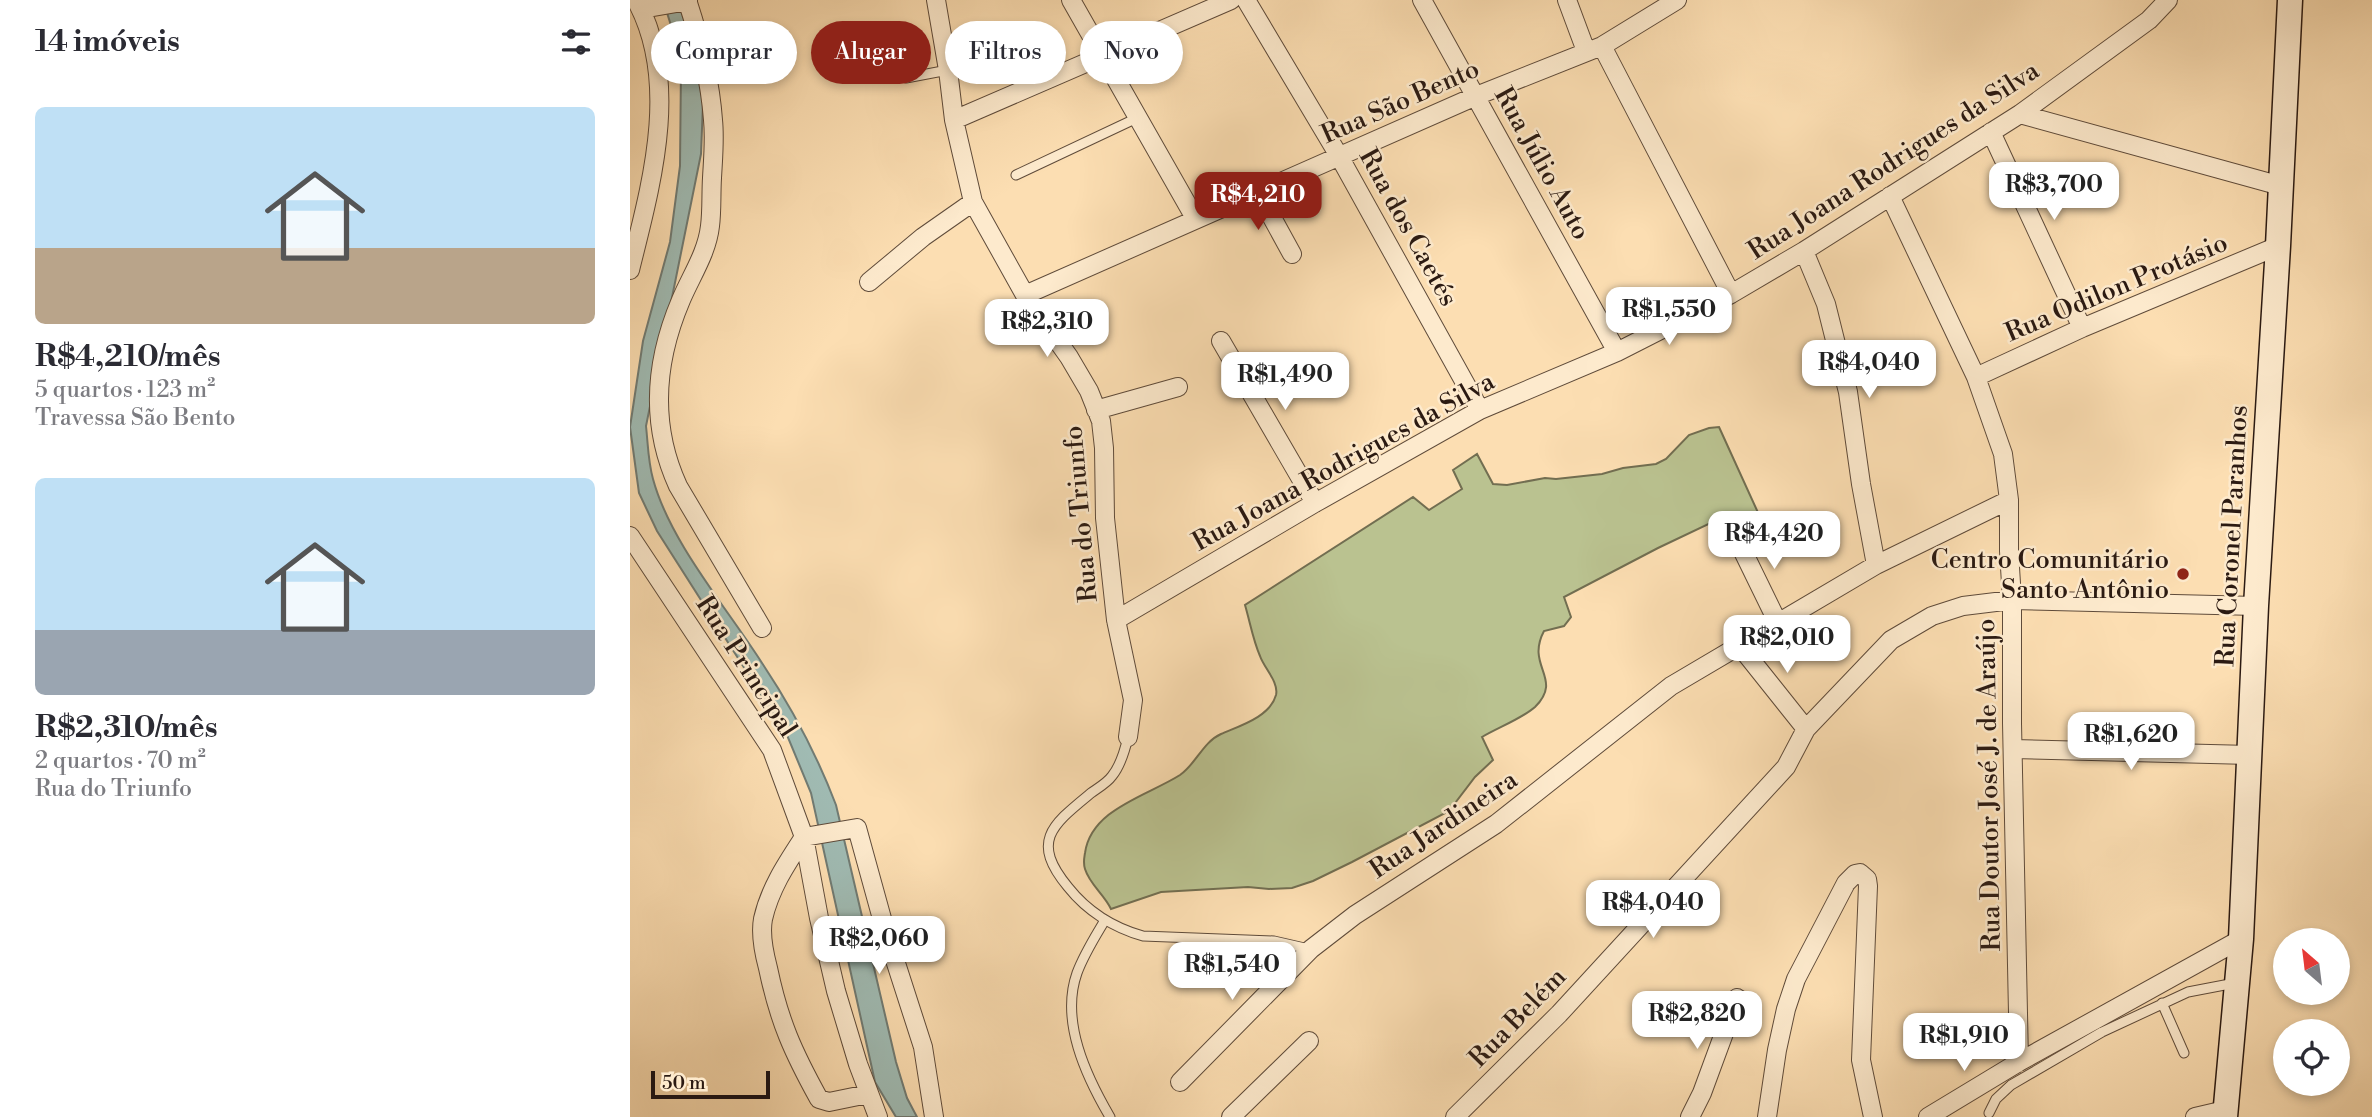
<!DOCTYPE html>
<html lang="pt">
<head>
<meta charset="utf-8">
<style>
	body { margin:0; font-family:"Libre Bodoni",serif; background:#f2f2f3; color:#2b2b33; height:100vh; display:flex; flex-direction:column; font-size:26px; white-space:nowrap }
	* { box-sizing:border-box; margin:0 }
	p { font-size:23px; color:#7c7c81 }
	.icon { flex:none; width:38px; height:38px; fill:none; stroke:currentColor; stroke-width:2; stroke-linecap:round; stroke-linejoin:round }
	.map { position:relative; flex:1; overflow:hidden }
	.details { display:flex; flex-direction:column; background:#fff; width:630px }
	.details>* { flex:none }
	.banner { position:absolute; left:21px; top:21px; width:665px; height:63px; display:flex; gap:14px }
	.needle { width:46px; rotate:332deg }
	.fabs { position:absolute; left:1643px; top:928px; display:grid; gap:14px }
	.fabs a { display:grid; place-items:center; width:77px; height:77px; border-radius:50%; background:#fff; box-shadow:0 4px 10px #0003; font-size:35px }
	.scale { position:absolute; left:21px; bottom:18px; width:119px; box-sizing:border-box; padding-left:7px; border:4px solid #2b1a12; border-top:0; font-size:19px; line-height:24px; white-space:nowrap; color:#2b1a12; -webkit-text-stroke:5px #fdeacd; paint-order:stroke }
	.price { position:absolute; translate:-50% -60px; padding:0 16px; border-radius:14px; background:#fff; color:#222; font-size:23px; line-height:46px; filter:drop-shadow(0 2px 4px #0008) }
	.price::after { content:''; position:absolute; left:50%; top:42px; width:21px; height:16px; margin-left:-10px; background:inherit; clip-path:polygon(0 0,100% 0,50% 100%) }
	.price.on { background:#8f2418; color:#fff }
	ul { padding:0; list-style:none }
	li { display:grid; align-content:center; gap:14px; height:371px; padding:0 35px }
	li span { display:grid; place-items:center; height:217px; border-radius:10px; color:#555 }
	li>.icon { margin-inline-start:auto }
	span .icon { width:126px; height:126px; fill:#fffc; stroke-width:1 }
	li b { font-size:30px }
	h2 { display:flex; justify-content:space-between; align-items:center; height:84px; padding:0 35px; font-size:30px }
	.pill { padding:0 24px; border-radius:32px; background:#fff; box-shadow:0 4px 10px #0003; font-size:24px; line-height:63px }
	.pill.on { background:#8f2418; color:#fff }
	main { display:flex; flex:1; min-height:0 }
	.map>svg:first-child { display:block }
</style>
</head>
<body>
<main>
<section class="details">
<h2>14 imóveis<svg class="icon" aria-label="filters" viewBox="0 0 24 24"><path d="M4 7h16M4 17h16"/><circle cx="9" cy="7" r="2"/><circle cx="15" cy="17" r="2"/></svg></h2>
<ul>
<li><span style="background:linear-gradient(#bfe0f5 65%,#b9a48a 0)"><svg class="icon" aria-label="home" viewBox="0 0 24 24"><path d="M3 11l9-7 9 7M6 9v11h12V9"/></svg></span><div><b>R$4,210/mês</b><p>5 quartos · 123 m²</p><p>Travessa São Bento</p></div></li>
<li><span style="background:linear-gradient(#bfe0f5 70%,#9aa5b1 0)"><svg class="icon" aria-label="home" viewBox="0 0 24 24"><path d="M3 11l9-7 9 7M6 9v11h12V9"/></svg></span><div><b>R$2,310/mês</b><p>2 quartos · 70 m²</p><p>Rua do Triunfo</p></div></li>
</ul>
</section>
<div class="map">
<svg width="1742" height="1117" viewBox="0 0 1742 1117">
	<rect width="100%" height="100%" fill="#fcdeb2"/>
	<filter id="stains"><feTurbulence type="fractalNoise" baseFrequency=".00286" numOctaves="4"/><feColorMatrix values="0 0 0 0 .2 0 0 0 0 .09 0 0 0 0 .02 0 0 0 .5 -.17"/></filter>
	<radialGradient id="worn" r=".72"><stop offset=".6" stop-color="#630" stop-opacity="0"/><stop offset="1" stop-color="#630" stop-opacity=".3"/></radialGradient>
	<path fill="#bac290" stroke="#726e51" stroke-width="2" d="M1089,427L1130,517L1119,529H1110L1103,522L1093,517L1028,548L934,597L941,617L934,626L914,631C895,667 934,678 905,707C893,718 867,728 852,737L863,760L845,777L819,811L722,862L683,881L662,888L639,889L618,887L531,892L481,909C474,894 460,885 455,869C453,863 454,859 455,853C461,809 517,796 550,775C566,764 573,742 591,734C609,726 640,717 646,695C649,682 634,668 630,656C623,640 620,622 615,605L783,497L799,510L832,489L823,470L847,454L863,484L877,485L915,478L926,479L972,474L993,468L1026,464L1036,459L1059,435L1079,428Z"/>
	<path fill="#a0bbb3" stroke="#717b73" stroke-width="2" d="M33,0H51L65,47L73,103L71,154L16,426C18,444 18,461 23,479C40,542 97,608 132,663C162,708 187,755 206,805L266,1062L277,1098L287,1117H266L245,1082L181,793L157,735L27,531L9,493L0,427L13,341L40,242L50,166L51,67L44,35Z"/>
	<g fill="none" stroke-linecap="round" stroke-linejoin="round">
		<defs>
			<path id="lane" d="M276,78L318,70
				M386,175L507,118
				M498,737C495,750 491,765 482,776C477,783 468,788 461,793C422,825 400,841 438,887C457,911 484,928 513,936L644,941L679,949
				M475,920C465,937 454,954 447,973C430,1021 456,1076 480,1117
				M1532,1003L1554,1053
				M1359,1113L1366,1099L1381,1085L1472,1032L1558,992L1605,983"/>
			<path id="street" d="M57,0C70,39 80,79 83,120C85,139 83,159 82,178C81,194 82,211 80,226C77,253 61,276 51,300C25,361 20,425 48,486L132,628
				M306,0L318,70L324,120L343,202L395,295L439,357L459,391L471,421L474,448L475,518L486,620L503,700L498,737
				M441,0L565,218
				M616,0L709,156L850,410
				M792,0L987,352
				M937,0L956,51
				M12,9L58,1
				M972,46L1101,294
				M1390,114L1651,186
				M324,120L601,0
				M1361,132L1452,328
				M628,192L662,254
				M1260,196L1346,377L1373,454L1379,500V551L1382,600V723L1389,1062
				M1174,251L1196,304L1218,392L1231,484L1246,565
				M0,270C21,185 51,82 6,0
				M239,282L293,237L343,202
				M395,295L846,96L972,46L1047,0
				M591,341L685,503
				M1346,377L1452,328L1648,246
				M466,410L548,387
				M0,536L142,750L174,837L189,918L206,991L228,1064L248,1117
				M1106,537L1148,623
				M486,620L685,503L850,410L987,352L1101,294L1174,251L1390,114L1519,20L1538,0
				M1109,645L1176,729
				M1383,749L1620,755
				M550,1082L681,949L725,915L866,824L1041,686L1246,565L1379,500
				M238,1094L199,1102L189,1099C163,1052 149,1021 138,968C134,953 130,935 133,919C140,888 157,863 174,837L227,828L254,926L293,1047L304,1117
				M601,1117L679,1041
				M825,1117L929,1014L1156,767L1176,729L1261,640L1302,616L1333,606L1382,600L1626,606
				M1060,1117L1072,1093L1107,998
				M1137,1117L1147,1050L1156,1009L1166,979L1216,883L1225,874L1230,873L1237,879L1238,886L1231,1060L1243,1117
				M1298,1117L1389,1062L1611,939
				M1565,1117L1595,1110"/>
			<path id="secondary" d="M1595,1117L1611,939L1626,606L1648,246L1660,0"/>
		</defs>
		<use href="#lane" stroke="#5f4b3a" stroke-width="11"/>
		<use href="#street" stroke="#5f4b3a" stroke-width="20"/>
		<use href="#secondary" stroke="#2b1a12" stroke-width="27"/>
		<use href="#lane" stroke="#fdeacd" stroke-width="9"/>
		<use href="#street" stroke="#fdeacd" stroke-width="18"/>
		<use href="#secondary" stroke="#fdeacd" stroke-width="24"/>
	</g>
	<circle fill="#8f2418" stroke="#fdeacd" stroke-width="2.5" cx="1553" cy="574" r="7"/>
	<g text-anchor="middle" stroke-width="5" stroke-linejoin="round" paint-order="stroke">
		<g font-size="26" fill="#2b1a12" stroke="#fdeacd">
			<text transform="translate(770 101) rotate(-24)" y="9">Rua São Bento</text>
			<text transform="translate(1263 160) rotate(-33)" y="9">Rua Joana Rodrigues da Silva</text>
			<text transform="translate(913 163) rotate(61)" y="9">Rua Júlio Auto</text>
			<text transform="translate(779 227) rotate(61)" y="9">Rua dos Caetés</text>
			<text transform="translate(1486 287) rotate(-23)" y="9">Rua Odilon Protásio</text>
			<text transform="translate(713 461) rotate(-29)" y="9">Rua Joana Rodrigues da Silva</text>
			<text transform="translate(450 514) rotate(-95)" y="9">Rua do Triunfo</text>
			<text transform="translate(1601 536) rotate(-87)" y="9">Rua Coronel Paranhos</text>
			<text transform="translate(117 666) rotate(57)" y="9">Rua Principal</text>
			<text transform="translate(1358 785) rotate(-91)" y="9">Rua Doutor José J. de Araújo</text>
			<text transform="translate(813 824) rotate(-34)" y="9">Rua Jardineira</text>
			<text transform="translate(887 1017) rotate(-46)" y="9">Rua Belém</text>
		</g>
		<g font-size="26" fill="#2b1a12" stroke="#fdeacd" text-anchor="end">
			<text x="1539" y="568">Centro Comunitário<tspan x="1539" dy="30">Santo Antônio</tspan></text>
		</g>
	</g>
	<rect width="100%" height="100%" filter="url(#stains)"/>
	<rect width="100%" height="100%" fill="url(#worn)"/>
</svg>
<div class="fabs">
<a><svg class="needle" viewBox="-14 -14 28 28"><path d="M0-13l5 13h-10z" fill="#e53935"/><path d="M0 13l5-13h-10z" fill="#7c7c81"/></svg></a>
<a><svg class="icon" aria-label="locate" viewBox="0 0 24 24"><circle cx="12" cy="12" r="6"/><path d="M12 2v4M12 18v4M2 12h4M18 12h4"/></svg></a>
</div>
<div class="scale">50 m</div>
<b class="price" style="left:1424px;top:222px">R$3,700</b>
<b class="price on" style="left:628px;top:232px">R$4,210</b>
<b class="price" style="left:1039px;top:347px">R$1,550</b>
<b class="price" style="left:417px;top:359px">R$2,310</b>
<b class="price" style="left:1239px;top:400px">R$4,040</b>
<b class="price" style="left:655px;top:412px">R$1,490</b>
<b class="price" style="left:1144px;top:571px">R$4,420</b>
<b class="price" style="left:1157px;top:675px">R$2,010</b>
<b class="price" style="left:1501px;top:772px">R$1,620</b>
<b class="price" style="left:1023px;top:940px">R$4,040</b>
<b class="price" style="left:249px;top:976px">R$2,060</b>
<b class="price" style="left:602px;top:1002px">R$1,540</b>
<b class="price" style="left:1067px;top:1051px">R$2,820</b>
<b class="price" style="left:1334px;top:1073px">R$1,910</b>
<div class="banner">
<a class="pill">Comprar</a>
<a class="pill on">Alugar</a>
<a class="pill">Filtros</a>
<a class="pill">Novo</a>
</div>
</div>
</main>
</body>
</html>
